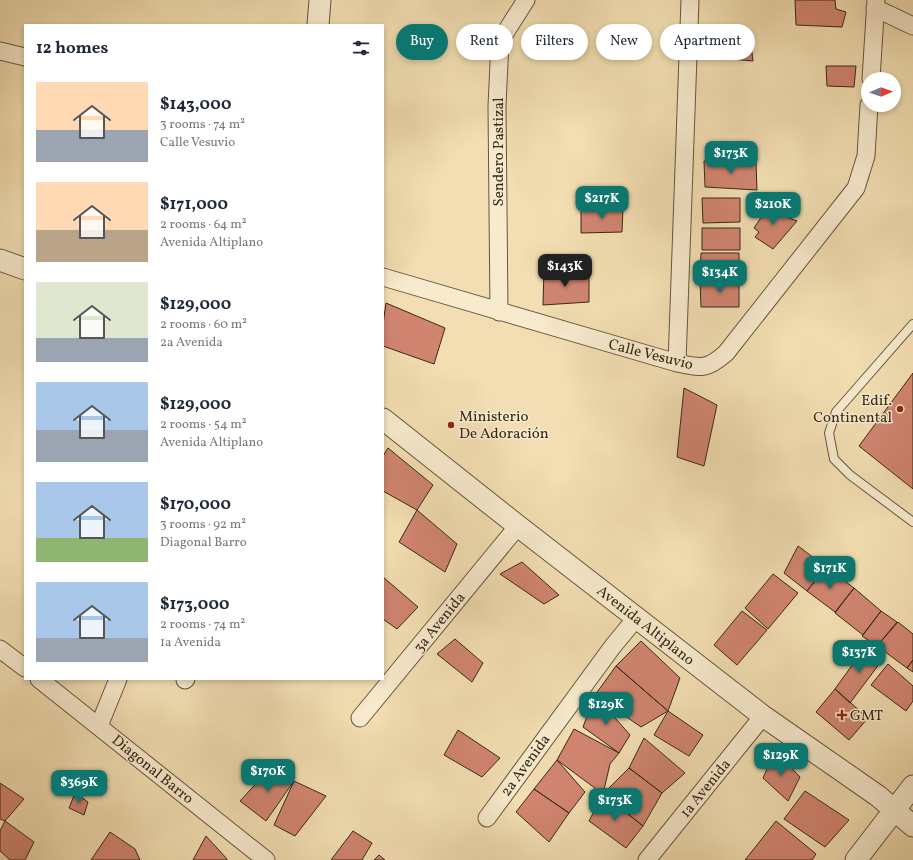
<!DOCTYPE html>
<html lang="en">
<head>
<meta charset="utf-8">
<style>
	body { margin:0; font-family:Vollkorn,serif; background:#f6f6f7; color:#1f2937; height:100vh; display:flex; flex-direction:column; font-size:15px; white-space:nowrap }
	* { box-sizing:border-box; margin:0 }
	p { font-size:13px; color:#747a83 }
	.icon { flex:none; width:22px; height:22px; fill:none; stroke:currentColor; stroke-width:2; stroke-linecap:round; stroke-linejoin:round }
	.map { position:relative; flex:1; overflow:hidden }
	.side { position:absolute; left:24px; top:24px; width:360px; height:656px; display:flex; flex-direction:column; background:#fff; border-radius:0px; box-shadow:0 2px 6px #0003 }
	.side>* { flex:none }
	.top-card { position:absolute; left:396px; top:24px; width:380px; height:36px; display:flex; gap:8px }
	.needle { width:26px; rotate:88deg }
	.tools { position:absolute; left:861px; top:72px; display:grid; gap:8px }
	.tools a { display:grid; place-items:center; width:40px; height:40px; border-radius:50%; background:#fff; box-shadow:0 2px 6px #0003; font-size:20px }
	.price { position:absolute; translate:-50% -34px; padding:0 9px; border-radius:8px; background:#0f766e; color:#fff; font-size:13px; line-height:26px; filter:drop-shadow(0 1px 2px #0008) }
	.price::after { content:''; position:absolute; left:50%; top:24px; width:12px; height:9px; margin-left:-6px; background:inherit; clip-path:polygon(0 0,100% 0,50% 100%) }
	.price.on { background:#222; color:#fff }
	ul { padding:0; list-style:none }
	li { display:flex; align-items:center; gap:12px; height:100px; padding:0 12px }
	li span { display:grid; place-items:center; flex:none; width:112px; height:80px; border-radius:0px; color:#555 }
	li>.icon { margin-inline-start:auto }
	span .icon { width:48px; height:48px; fill:#fffc; stroke-width:1 }
	li b { font-size:17px }
	h2 { display:flex; justify-content:space-between; align-items:center; height:48px; padding:0 12px; font-size:17px }
	.tag { padding:0 14px; border-radius:18px; background:#fff; box-shadow:0 2px 6px #0003; font-size:14px; line-height:36px }
	.tag.on { background:#0f766e; color:#fff }
	.map>svg:first-child { display:block }
</style>
</head>
<body>
<div class="map">
<svg width="913" height="860" viewBox="0 0 913 860">
	<rect width="100%" height="100%" fill="#f2deb2"/>
	<filter id="stains"><feTurbulence type="fractalNoise" baseFrequency=".005" numOctaves="4"/><feColorMatrix values="0 0 0 0 .2 0 0 0 0 .09 0 0 0 0 .02 0 0 0 .5 -.17"/></filter>
	<radialGradient id="worn" r=".72"><stop offset=".6" stop-color="#630" stop-opacity="0"/><stop offset="1" stop-color="#630" stop-opacity=".3"/></radialGradient>
	<path fill="#d18571" stroke="#372916" d="M795,0H835L836,9L846,12L842,27L796,25Z
		M707,36H750L753,61L707,57Z
		M826,66H856L854,87L827,86Z
		M704,161L756,163L757,190L705,187Z
		M702,198H740V222L703,223Z
		M766,203L775,211L782,205L786,212L781,215L797,221L773,249L755,237L759,232L754,228L762,216L757,212Z
		M581,208H623L622,232L581,233Z
		M702,228H740V250H702Z
		M701,253H739V277L700,276Z
		M544,269L589,274V302L543,305Z
		M739,280V307H701L700,281Z
		M386,303L445,328L434,364L383,346V324Z
		M913,373V489L859,446Z
		M684,388L717,405L704,466L677,457Z
		M388,448L433,485L417,510L383,491V456Z
		M417,510L457,544L445,572L399,542Z
		M798,546L826,567L807,591L784,573Z
		M522,562L559,595L544,604L500,574Z
		M826,567L854,588L835,612L807,591Z
		M773,574L798,593L768,629L745,608Z
		M383,577L418,607L397,629L383,619Z
		M854,588L881,611L863,635L835,613Z
		M742,611L767,630L737,665L714,645Z
		M881,611L897,622L877,646L862,636Z
		M898,622L913,634V660L907,668L877,646Z
		M455,639L483,663L472,682L437,654Z
		M641,641L680,678L668,711L616,666Z
		M866,646L883,659L850,703L835,689Z
		M913,660V672L907,668Z
		M888,664L913,686V701L906,711L871,685Z
		M616,666L668,711L641,727L595,695Z
		M835,689L868,718L849,740L816,712Z
		M595,695L630,735L619,753L583,727Z
		M668,711L703,735L689,756L654,735Z
		M574,729L619,753L610,764L603,794L557,760Z
		M458,730L500,758L482,777L444,755Z
		M644,738L685,773L662,793L629,768Z
		M775,751L800,777L788,801L763,778Z
		M557,760L585,792L569,813L534,789Z
		M272,766L294,781L266,821L240,801Z
		M629,768L662,793L643,826L603,794Z
		M294,781L326,796L295,836L274,825Z
		M0,783L24,799L5,821L0,819Z
		M534,789L569,813L549,842L516,812Z
		M805,791L849,820L825,847L784,819Z
		M75,793L88,802L84,815L69,808Z
		M603,794L643,826L626,848L589,821Z
		M5,821L34,842L25,860H10L0,851V831Z
		M776,821L816,854L812,860H745Z
		M353,831L372,843L362,860H331Z
		M110,832L135,849L140,860H91Z
		M206,836L227,859V860H193Z
		M379,855L385,860H374Z"/>
	<g fill="none" stroke-linecap="round" stroke-linejoin="round">
		<defs>
			<path id="service" d="M913,324L836,412L829,433L834,459L850,475L913,522"/>
			<path id="minor" d="M875,8L913,26
				M0,51L25,57
				M871,79L876,0
				M383,277L677,363C701,368 707,370 726,353L856,188L866,156L869,105
				M499,312L497,106L500,41L526,0
				M677,363L690,0
				M0,649L25,668
				M39,679L266,860
				M185,680L186,679
				M360,718L518,526
				M99,726L118,679
				M487,818L613,646L637,617
				M647,860L763,716"/>
			<path id="tertiary" d="M318,25L320,0
				M0,260L25,269
				M383,419L518,526L763,716L878,796L913,826
				M856,860L913,786"/>
		</defs>
		<use href="#service" stroke="#66563d" stroke-width="10"/>
		<use href="#minor" stroke="#66563d" stroke-width="19"/>
		<use href="#tertiary" stroke="#66563d" stroke-width="23"/>
		<use href="#service" stroke="#f7eacd" stroke-width="8"/>
		<use href="#minor" stroke="#f7eacd" stroke-width="17"/>
		<use href="#tertiary" stroke="#f7eacd" stroke-width="21"/>
	</g>
	<g fill="#8f2418" stroke="#f7eacd" stroke-width="1.5">
		<circle cx="900" cy="409" r="4"/>
		<circle cx="451" cy="425" r="4"/>
		<path d="M840 709h4v4h4v4h-4v4h-4v-4h-4v-4h4z"/>
	</g>
	<g text-anchor="middle" stroke-width="3" stroke-linejoin="round" paint-order="stroke">
		<g font-size="15" fill="#372916" stroke="#f7eacd">
			<text transform="translate(498 152) rotate(-90)" y="5">Sendero Pastizal</text>
			<text transform="translate(651 354) rotate(14)" y="5">Calle Vesuvio</text>
			<text transform="translate(439 622) rotate(-51)" y="5">3a Avenida</text>
			<text transform="translate(646 625) rotate(38)" y="5">Avenida Altiplano</text>
			<text transform="translate(525 765) rotate(-54)" y="5">2a Avenida</text>
			<text transform="translate(153 769) rotate(39)" y="5">Diagonal Barro</text>
			<text transform="translate(705 788) rotate(-51)" y="5">1a Avenida</text>
		</g>
		<g font-size="15" fill="#372916" stroke="#f7eacd" text-anchor="start">
			<text x="892" y="405" text-anchor="end">Edif.<tspan x="892" dy="17">Continental</tspan></text>
			<text x="459" y="421">Ministerio<tspan x="459" dy="17">De Adoración</tspan></text>
			<text x="850" y="720">GMT</text>
		</g>
	</g>
	<rect width="100%" height="100%" filter="url(#stains)"/>
	<rect width="100%" height="100%" fill="url(#worn)"/>
</svg>
<div class="tools">
<a><svg class="needle" viewBox="-14 -14 28 28"><path d="M0-13l5 13h-10z" fill="#e53935"/><path d="M0 13l5-13h-10z" fill="#747a83"/></svg></a>
</div>
<b class="price" style="left:731px;top:175px">$173K</b>
<b class="price" style="left:602px;top:220px">$217K</b>
<b class="price" style="left:773px;top:226px">$210K</b>
<b class="price on" style="left:565px;top:288px">$143K</b>
<b class="price" style="left:720px;top:294px">$134K</b>
<b class="price" style="left:830px;top:590px">$171K</b>
<b class="price" style="left:859px;top:674px">$137K</b>
<b class="price" style="left:606px;top:726px">$129K</b>
<b class="price" style="left:781px;top:777px">$129K</b>
<b class="price" style="left:268px;top:793px">$170K</b>
<b class="price" style="left:79px;top:804px">$369K</b>
<b class="price" style="left:615px;top:822px">$173K</b>
<div class="top-card">
<a class="tag on">Buy</a>
<a class="tag">Rent</a>
<a class="tag">Filters</a>
<a class="tag">New</a>
<a class="tag">Apartment</a>
</div>
<section class="side">
<h2>12 homes<svg class="icon" aria-label="filters" viewBox="0 0 24 24"><path d="M4 7h16M4 17h16"/><circle cx="9" cy="7" r="2"/><circle cx="15" cy="17" r="2"/></svg></h2>
<ul>
<li><span style="background:linear-gradient(#ffd9b3 60%,#9aa5b1 0)"><svg class="icon" aria-label="home" viewBox="0 0 24 24"><path d="M3 11l9-7 9 7M6 9v11h12V9"/></svg></span><div><b>$143,000</b><p>3 rooms · 74 m²</p><p>Calle Vesuvio</p></div></li>
<li><span style="background:linear-gradient(#ffd9b3 60%,#b9a48a 0)"><svg class="icon" aria-label="home" viewBox="0 0 24 24"><path d="M3 11l9-7 9 7M6 9v11h12V9"/></svg></span><div><b>$171,000</b><p>2 rooms · 64 m²</p><p>Avenida Altiplano</p></div></li>
<li><span style="background:linear-gradient(#dfe7d0 70%,#9aa5b1 0)"><svg class="icon" aria-label="home" viewBox="0 0 24 24"><path d="M3 11l9-7 9 7M6 9v11h12V9"/></svg></span><div><b>$129,000</b><p>2 rooms · 60 m²</p><p>2a Avenida</p></div></li>
<li><span style="background:linear-gradient(#a9c7e8 60%,#9aa5b1 0)"><svg class="icon" aria-label="home" viewBox="0 0 24 24"><path d="M3 11l9-7 9 7M6 9v11h12V9"/></svg></span><div><b>$129,000</b><p>2 rooms · 54 m²</p><p>Avenida Altiplano</p></div></li>
<li><span style="background:linear-gradient(#a9c7e8 70%,#8fb573 0)"><svg class="icon" aria-label="home" viewBox="0 0 24 24"><path d="M3 11l9-7 9 7M6 9v11h12V9"/></svg></span><div><b>$170,000</b><p>3 rooms · 92 m²</p><p>Diagonal Barro</p></div></li>
<li><span style="background:linear-gradient(#a9c7e8 70%,#9aa5b1 0)"><svg class="icon" aria-label="home" viewBox="0 0 24 24"><path d="M3 11l9-7 9 7M6 9v11h12V9"/></svg></span><div><b>$173,000</b><p>2 rooms · 74 m²</p><p>1a Avenida</p></div></li>
</ul>
</section>
</div>
</body>
</html>
